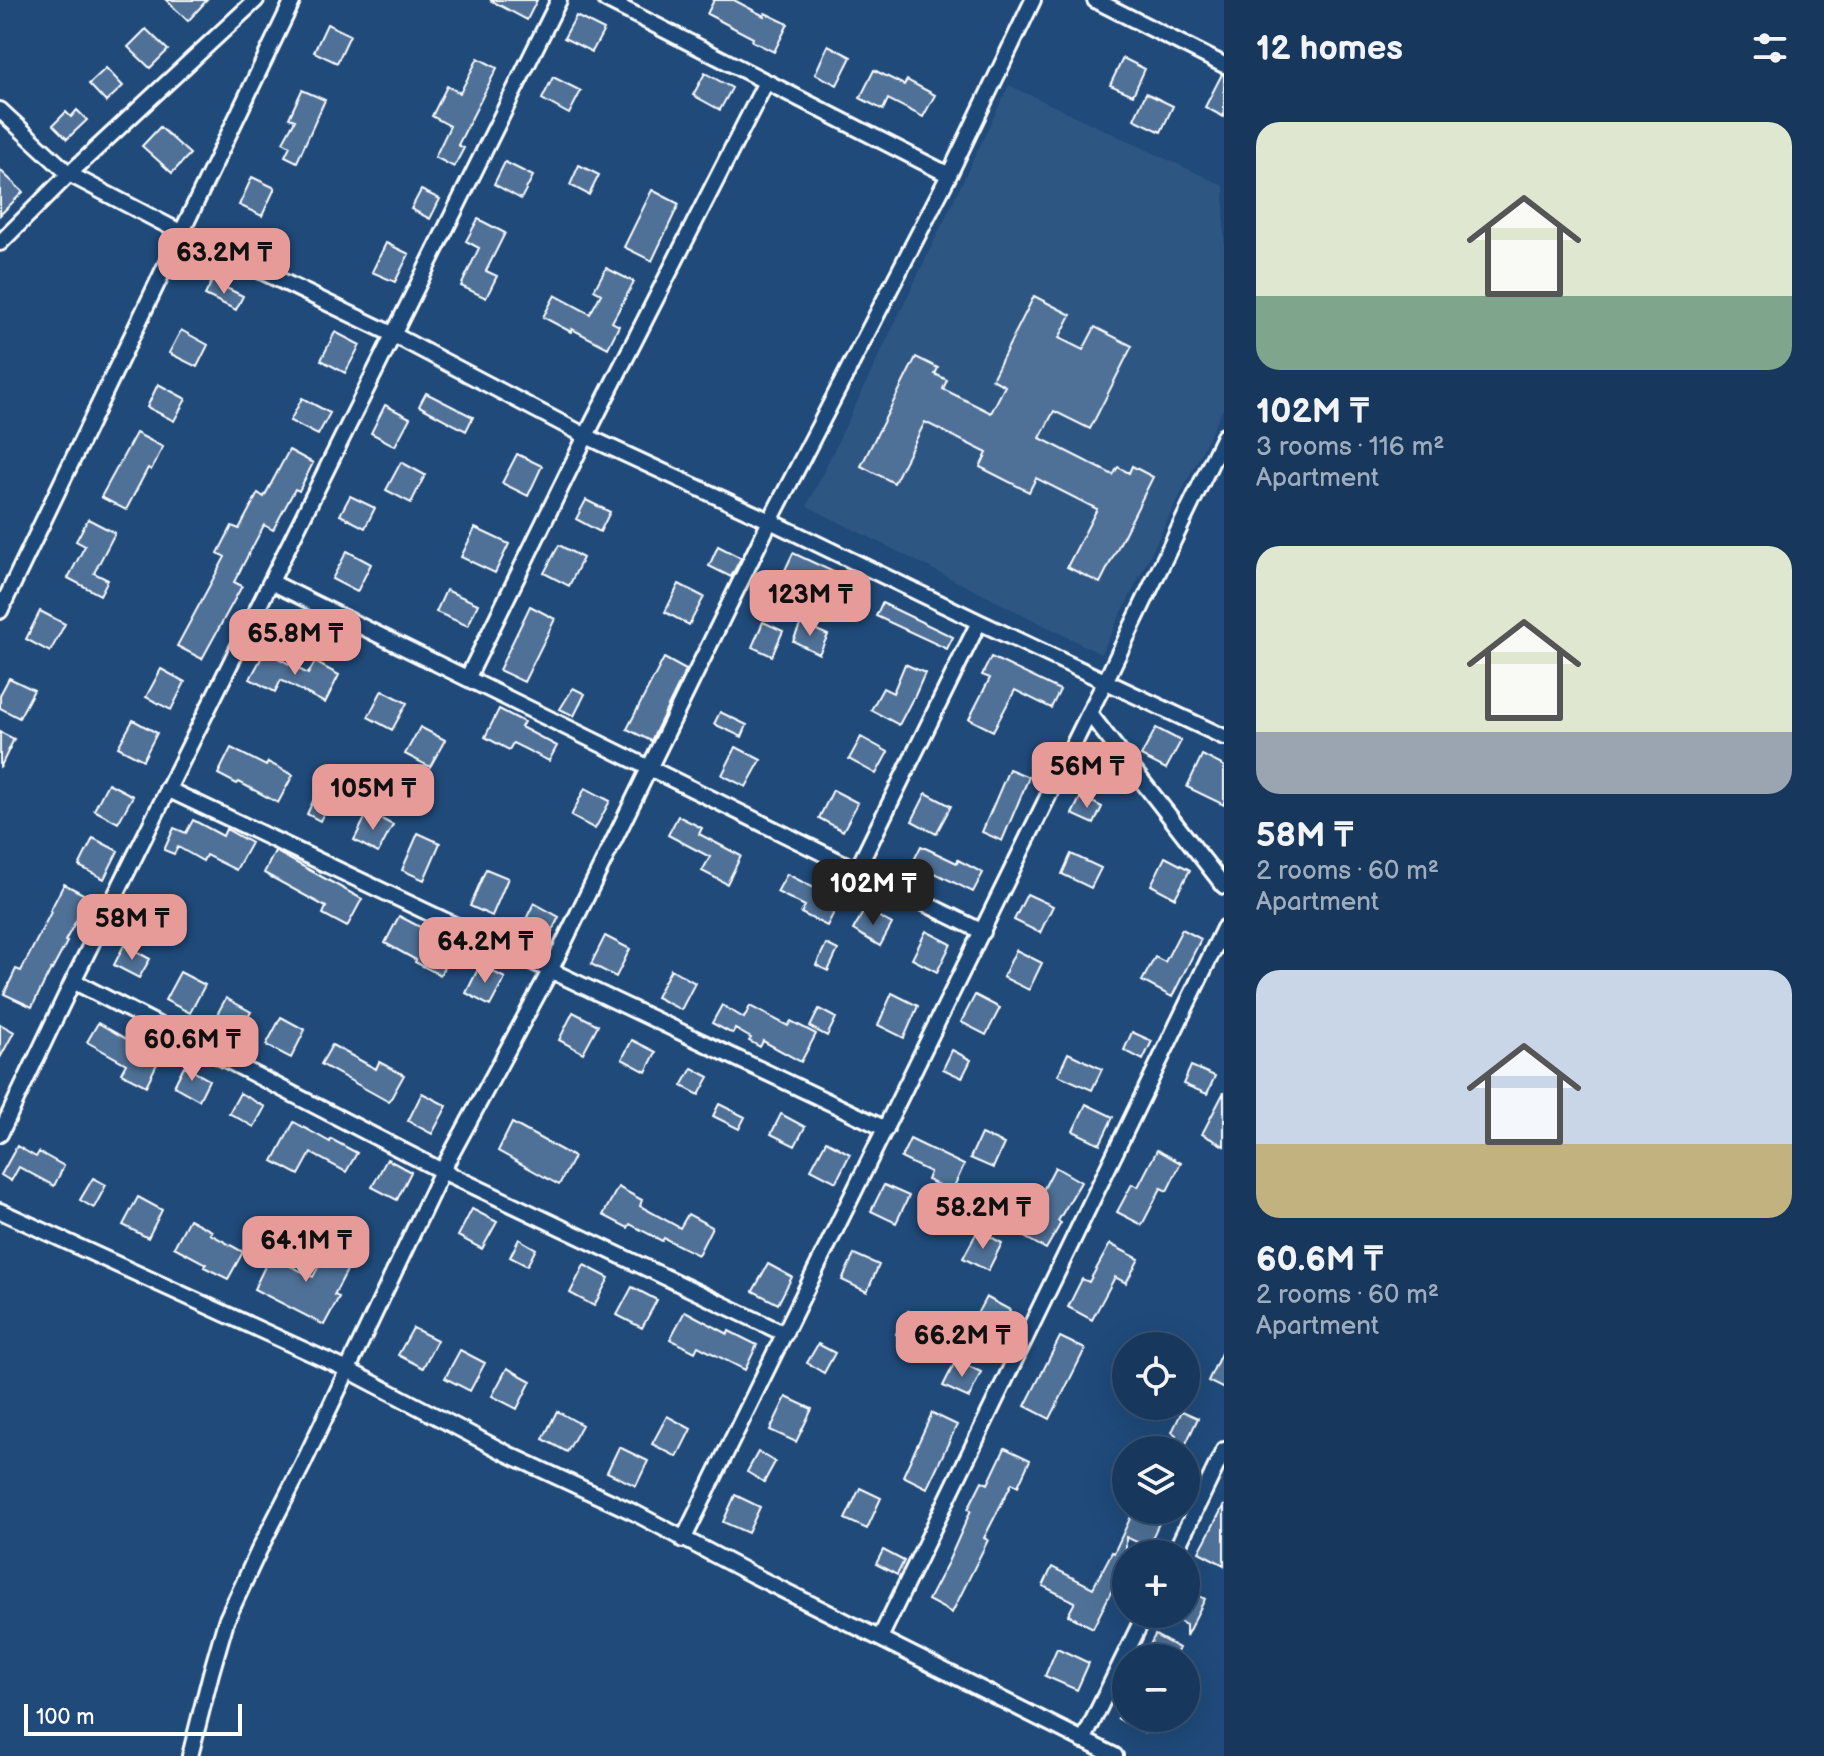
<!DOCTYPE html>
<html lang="en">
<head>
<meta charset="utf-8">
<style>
	body { margin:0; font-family:"Balsamiq Sans",sans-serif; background:#203f62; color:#f1f3f6; height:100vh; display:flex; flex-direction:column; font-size:30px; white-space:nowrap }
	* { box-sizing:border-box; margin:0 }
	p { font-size:26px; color:#9eacbb }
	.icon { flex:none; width:44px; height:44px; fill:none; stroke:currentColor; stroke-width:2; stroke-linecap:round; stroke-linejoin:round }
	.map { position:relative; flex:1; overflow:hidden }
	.details { display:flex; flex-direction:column; background:#17385c; width:600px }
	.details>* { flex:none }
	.tools { position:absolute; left:1112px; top:1332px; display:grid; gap:16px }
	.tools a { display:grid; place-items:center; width:88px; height:88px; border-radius:50%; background:#17385c; box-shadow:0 8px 32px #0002,0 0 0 2px #365272; font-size:40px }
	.scale { position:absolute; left:24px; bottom:20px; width:218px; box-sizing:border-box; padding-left:8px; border:4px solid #fff; border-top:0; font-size:22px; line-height:28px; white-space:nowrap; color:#fff; -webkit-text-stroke:6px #1f4a7a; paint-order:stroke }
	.price { position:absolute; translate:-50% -68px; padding:0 18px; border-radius:16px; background:#e69b98; color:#111; font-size:26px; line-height:52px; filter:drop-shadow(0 2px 4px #0008) }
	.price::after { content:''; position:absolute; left:50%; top:48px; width:24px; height:18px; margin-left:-12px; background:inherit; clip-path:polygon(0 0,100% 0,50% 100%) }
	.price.on { background:#222; color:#fff }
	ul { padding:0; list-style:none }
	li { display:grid; align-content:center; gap:16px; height:424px; padding:0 32px }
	li span { display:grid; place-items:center; height:248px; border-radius:24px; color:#555 }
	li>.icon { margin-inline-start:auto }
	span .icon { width:144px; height:144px; fill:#fffc; stroke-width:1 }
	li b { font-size:34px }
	h2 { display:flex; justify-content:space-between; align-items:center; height:96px; padding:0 32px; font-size:34px }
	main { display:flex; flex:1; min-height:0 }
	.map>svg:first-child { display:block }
</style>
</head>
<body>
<main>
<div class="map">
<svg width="1224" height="1756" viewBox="0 0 1224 1756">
	<rect width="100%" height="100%" fill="#1f4a7a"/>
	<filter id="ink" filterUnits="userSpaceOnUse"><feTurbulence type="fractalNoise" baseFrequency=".0125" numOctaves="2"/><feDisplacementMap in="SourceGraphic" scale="16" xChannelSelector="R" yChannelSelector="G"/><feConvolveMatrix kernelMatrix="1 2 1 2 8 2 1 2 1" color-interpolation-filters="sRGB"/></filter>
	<g filter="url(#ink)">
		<path fill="#2e5683" d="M1009,85L1224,186V407L1101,654L807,506Z"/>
		<path fill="#507197" stroke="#fff" stroke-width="2" d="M166,0H207L188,21Z
			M490,0H537L527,20Z
			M714,0H734L764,16L765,13L788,24L774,52L752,41L753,38L707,14Z
			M576,16L604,30L592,52L564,38Z
			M327,24L350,35L337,63L314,52Z
			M146,29L168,50L150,68L128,47Z
			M828,45L851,57L837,85L815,74Z
			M478,58L497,68L458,145L464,148L454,167L435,157L450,126L432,116L447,86L460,93Z
			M1123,58L1145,69L1133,95L1110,85Z
			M106,68L123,86L106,102L89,84Z
			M874,70L904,85L907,80L935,95L923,117L888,99L883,110L860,98Z
			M705,73L732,88L720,110L693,95Z
			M1222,74L1224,75V117L1205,107Z
			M553,77L581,91L569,114L542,99Z
			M302,90L325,100L297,162L285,156L290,146L283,142L295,120L289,118Z
			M1146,93L1173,106L1161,132L1134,119Z
			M77,110L87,120L67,139L53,125L66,112L71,117Z
			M160,127L190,154L172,173L142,146Z
			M505,162L533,176L521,199L494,184Z
			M579,165L599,175L589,195L570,185Z
			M0,170L23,192L0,215Z
			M252,177L275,188L262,216L239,205Z
			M421,190L440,199L430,219L411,209Z
			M652,190L679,204L652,261L624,247Z
			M478,219L505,233L486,271L497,276L486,298L461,286L479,248L466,241Z
			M386,243L409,254L395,282L372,272Z
			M606,268L634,282L612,322L619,326L608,348L572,329L571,332L543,317L555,295L590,314L601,294L594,290Z
			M212,281L243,296L236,310L205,295Z
			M1034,296L1071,315L1059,338L1083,350L1095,327L1132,346L1090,429L1054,411L1040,438L1113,475L1118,467L1129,473L1132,466L1153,477L1100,583L1067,567L1097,509L1036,478L1029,492L980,467L987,453L925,422L894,483L861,466L916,357L938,368L935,374L947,380L943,389L991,413L1005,386L992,379Z
			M181,330L208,345L197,367L169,353Z
			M335,332L360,345L345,373L321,360Z
			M158,384L186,399L174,421L147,407Z
			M426,393L473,417L466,431L419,406Z
			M302,398L330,413L318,435L290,421Z
			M385,405L410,418L395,446L371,433Z
			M136,433L163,447L151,470L148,468L126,510L101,497Z
			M289,450L313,463L299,491L295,489L273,530L264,525L234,582L242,586L202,659L177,646L225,557L218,553L232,526L239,529L258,493L264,497Z
			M517,454L542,466L528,496L502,483Z
			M401,462L425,475L411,503L386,490Z
			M350,496L375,508L365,528L340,515Z
			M586,500L610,512L600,532L576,519Z
			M88,519L115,533L94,573L108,580L100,595L68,578L85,546L76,541Z
			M475,528L509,544L495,573L461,557Z
			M559,545L583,558L569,586L544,573Z
			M718,546L741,558L731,577L709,566Z
			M347,551L371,564L357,592L332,579Z
			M793,553L842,576L834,593L785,570Z
			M679,584L704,597L689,625L665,612Z
			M446,590L478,604L468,626L436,612Z
			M882,603L953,637L947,649L876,616Z
			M530,606L555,619L524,682L499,670Z
			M40,611L65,624L50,652L26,639Z
			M763,622L783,631L772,656L752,647Z
			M801,623L828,635L819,654L793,641Z
			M265,651L308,674L315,662L339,675L325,703L281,680L275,692L250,679Z
			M991,657L1060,690L1051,708L1015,690L993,731L969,719L990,678L982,675Z
			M664,658L686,670L651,741L627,729Z
			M905,664L925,673L914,698H913L899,725L871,710L883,688L893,693Z
			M161,669L185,682L171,710L146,697Z
			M9,678L34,690L19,718L0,708V695Z
			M573,688L585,694L574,716L560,709Z
			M382,690L407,703L392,730L368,717Z
			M499,709L524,722L521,727L557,746L549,761L513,743L509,750L485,737Z
			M720,712L747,725L742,737L714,724Z
			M133,720L157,733L143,760L118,747Z
			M420,727L445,740L430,767L405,754Z
			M1156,728L1181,741L1166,769L1141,756Z
			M0,732L14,739L0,768Z
			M861,737L888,752L876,774L849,759Z
			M736,747L761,760L746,787L722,775Z
			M231,748L266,766L268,762L293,775L278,803L239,782L237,784L218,774Z
			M1202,755L1224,766V805L1187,787Z
			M1009,769L1029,777L1002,841L982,832Z
			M108,783L133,796L118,823L94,810Z
			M319,788L333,795L320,821L307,814Z
			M585,788L610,801L595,829L571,816Z
			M833,790L858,803L843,831L819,818Z
			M926,793L951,806L936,834L912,821Z
			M1081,796L1102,807L1094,824L1072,814Z
			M368,812L393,825L378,853L354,840Z
			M678,816L702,828L699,834L741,856L727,884L702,871L710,857L668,835Z
			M193,820L223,836L226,829L251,843L236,870L206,855L203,861L178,847L174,854L164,850L174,828L186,833Z
			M418,833L440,843L424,880L402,870Z
			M93,838L118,851L104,879L79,866Z
			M921,846L957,863L958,860L983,873L973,892L935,873L931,882L908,872Z
			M275,851L362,899L347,927L323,914L326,907L264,873Z
			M1071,854L1101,868L1091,888L1062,874Z
			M1165,857L1190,870L1175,898L1151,885Z
			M486,869L508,878L492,916L470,906Z
			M787,874L814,888L818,880L844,893L827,926L801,913L805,906L777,892Z
			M64,884L89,897L65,941L67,942L52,970L51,969L32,1007L4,994L16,969L21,971L51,912L50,911Z
			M1027,894L1053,906L1040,933L1014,920Z
			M534,903L559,917L549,937L524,923Z
			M865,909L892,924L880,946L853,930Z
			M399,916L424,929L423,931L454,948L440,975L415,962L416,960L385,943Z
			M1182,929L1201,939L1172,997L1142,981L1155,957L1165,962Z
			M926,931L951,944L937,972L912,959Z
			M605,936L630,949L616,977L591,964Z
			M826,944L838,950L828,971L816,965Z
			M124,945L150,959L139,978L114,965Z
			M1016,950L1042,963L1029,990L1003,977Z
			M480,965L505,978L490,1006L466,993Z
			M671,969L695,983L681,1010L656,997Z
			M180,972L205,985L190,1013L165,1000Z
			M892,993L918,1006L904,1038L878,1025Z
			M975,995L1000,1008L986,1035L961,1022Z
			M226,998L251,1012L240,1031L215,1018Z
			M722,1005L744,1018L750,1006L788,1026L791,1021L816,1034L801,1062L763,1041L760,1047L749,1041L751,1038L735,1029L733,1033L729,1032L712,1023Z
			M819,1009L836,1018L827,1036L810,1027Z
			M573,1012L598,1025L583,1053L559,1040Z
			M281,1017L305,1030L291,1058L266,1045Z
			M98,1023L160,1058L146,1086L121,1073L126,1064L87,1042Z
			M0,1024L14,1032L0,1058Z
			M1132,1032L1152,1041L1143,1060L1124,1050Z
			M632,1040L656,1052L646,1072L622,1059Z
			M332,1045L376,1069L379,1062L404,1075L389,1102L321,1064Z
			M952,1050L971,1060L962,1078L943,1069Z
			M1068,1053L1102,1069L1092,1090L1058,1075Z
			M184,1066L209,1080L199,1100L174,1086Z
			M1191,1066L1215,1076L1207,1094L1183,1084Z
			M692,1068L709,1077L699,1095L682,1086Z
			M1224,1092V1146L1202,1134Z
			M240,1093L265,1107L254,1127L229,1113Z
			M422,1093L447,1106L432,1134L408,1121Z
			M719,1104L745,1117L739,1129L713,1116Z
			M1086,1104L1113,1117L1100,1144L1073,1131Z
			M781,1114L805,1127L795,1146L771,1134Z
			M294,1122L330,1142L331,1139L357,1153L346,1172L311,1153L299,1175L273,1161Z
			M512,1123L574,1157L559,1185L498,1151Z
			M981,1134L1004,1144L993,1168L970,1158Z
			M910,1139L964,1165L952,1191L927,1180L930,1172L901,1158Z
			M826,1141L850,1154L836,1182L811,1169Z
			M17,1146L36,1157L39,1152L64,1166L54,1186L19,1167L11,1181L1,1175Z
			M1157,1150L1181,1163L1167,1191L1161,1188L1142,1225L1117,1212L1132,1184L1138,1187Z
			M387,1159L411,1172L397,1200L372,1187Z
			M1055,1167L1081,1182L1058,1221L1061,1223L1046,1249L1021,1235L1043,1195L1041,1194Z
			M93,1178L106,1185L94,1208L80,1200Z
			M884,1185L909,1196L896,1223L871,1211Z
			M618,1187L642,1200L640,1206L680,1228L688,1214L712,1227L698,1255L664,1238L662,1241L630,1224L628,1228L603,1215Z
			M138,1197L162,1210L148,1238L123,1225Z
			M472,1209L497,1222L482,1249L458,1236Z
			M189,1219L212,1231L210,1234L243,1252L228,1279L204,1267L206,1264L174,1247Z
			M978,1230L1002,1243L988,1271L963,1258Z
			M519,1239L536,1249L527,1266L510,1257Z
			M330,1244L354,1257L334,1295L339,1297L324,1325L254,1289L270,1256L313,1277Z
			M1110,1244L1139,1259L1126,1283L1115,1277L1092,1320L1068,1307L1082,1279L1089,1282Z
			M854,1254L879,1265L867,1292L842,1280Z
			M768,1264L792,1277L778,1304L753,1291Z
			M584,1265L609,1278L594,1306L570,1293Z
			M632,1287L657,1300L642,1328L617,1315Z
			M986,1297L1010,1310L996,1338L971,1325Z
			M685,1311L728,1334L729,1331L757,1345L745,1370L698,1346L695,1352L670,1339Z
			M908,1311L920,1316L908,1339L896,1334Z
			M413,1328L437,1340L423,1368L398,1355Z
			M1060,1337L1085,1349L1050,1419L1025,1406Z
			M818,1344L835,1353L824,1373L807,1363Z
			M1224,1347V1389L1208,1381Z
			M460,1350L485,1363L470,1391L445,1378Z
			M956,1360L981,1372L969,1398L943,1386Z
			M507,1368L531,1381L517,1409L492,1396Z
			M786,1397L812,1409L796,1442L770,1430Z
			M557,1411L582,1425L567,1452L543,1439Z
			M1182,1411L1198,1418L1183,1450H1169L1176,1435L1172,1432Z
			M932,1413L957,1425L927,1488L903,1476Z
			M667,1416L691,1429L677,1457L652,1444Z
			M619,1447L648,1461L636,1486L607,1472Z
			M1005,1448L1030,1460L1018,1486L1012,1483L984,1538L988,1540L952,1613L928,1600L948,1562L971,1510L968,1509L982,1481L988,1484Z
			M758,1452L775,1462L764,1482L747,1472Z
			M860,1488L881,1498L867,1529L845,1519Z
			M735,1495L760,1507L748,1533L723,1522Z
			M1224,1505V1565L1199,1552Z
			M1134,1510L1160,1521L1148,1547L1126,1537V1584L1122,1592L1113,1588L1093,1628L1068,1615L1075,1602L1043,1586L1052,1567L1093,1588L1112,1552L1114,1553Z
			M883,1550L904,1561L897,1575L876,1564Z
			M1186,1589L1205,1599L1186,1636V1625L1166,1614H1186Z
			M1155,1635L1179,1648L1174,1658H1143Z
			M1057,1648L1089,1663L1077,1690L1045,1676Z
			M1117,1718H1153L1145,1733Z"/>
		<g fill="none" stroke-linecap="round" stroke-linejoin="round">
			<defs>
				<path id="minor" d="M606,0L949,175L1033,0
					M1095,0L1224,65
					M0,110L69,174L256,0
					M0,243L69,174L182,233L392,334L586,436L770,521L979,622L1224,737
					M271,582L983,932
					M0,611L293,0
					M468,677L586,436L766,82
					M1089,713L1224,886
					M167,789L886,1129
					M857,870L979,622
					M73,981L442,1171L785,1334
					M0,1134L73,981L559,0
					M0,1211L348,1370L508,1454L633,1512L749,1573L1115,1756
					M683,1540L1089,713L1105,682L1224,436
					M1174,1554L1224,1450
					M880,1638L1224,928
					M1083,1741L1145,1614
					M190,1756L211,1673L226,1621L259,1550L302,1466L442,1171L550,971L770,521L949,175"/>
			</defs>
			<use href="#minor" stroke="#fff" stroke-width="20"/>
			<use href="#minor" stroke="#1f4a7a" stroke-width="14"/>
		</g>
	</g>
</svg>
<div class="tools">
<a><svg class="icon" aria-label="locate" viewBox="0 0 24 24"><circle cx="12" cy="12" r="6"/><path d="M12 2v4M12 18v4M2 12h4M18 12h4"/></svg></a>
<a><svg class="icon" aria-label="layers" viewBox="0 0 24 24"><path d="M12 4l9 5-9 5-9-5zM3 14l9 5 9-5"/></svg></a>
<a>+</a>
<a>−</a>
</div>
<div class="scale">100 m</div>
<b class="price" style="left:224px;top:296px">63.2M ₸</b>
<b class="price" style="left:810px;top:638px">123M ₸</b>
<b class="price" style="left:295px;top:677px">65.8M ₸</b>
<b class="price" style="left:1087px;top:810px">56M ₸</b>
<b class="price" style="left:373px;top:832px">105M ₸</b>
<b class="price on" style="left:873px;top:927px">102M ₸</b>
<b class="price" style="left:132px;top:962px">58M ₸</b>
<b class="price" style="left:485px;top:985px">64.2M ₸</b>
<b class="price" style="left:192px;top:1083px">60.6M ₸</b>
<b class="price" style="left:983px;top:1251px">58.2M ₸</b>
<b class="price" style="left:306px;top:1284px">64.1M ₸</b>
<b class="price" style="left:962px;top:1379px">66.2M ₸</b>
</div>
<section class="details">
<h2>12 homes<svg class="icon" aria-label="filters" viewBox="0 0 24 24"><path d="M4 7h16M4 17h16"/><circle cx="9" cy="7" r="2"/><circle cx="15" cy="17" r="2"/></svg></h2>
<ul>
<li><span style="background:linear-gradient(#dfe7d0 70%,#7fa58c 0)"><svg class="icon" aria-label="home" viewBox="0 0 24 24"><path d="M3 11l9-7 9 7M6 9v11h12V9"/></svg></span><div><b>102M ₸</b><p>3 rooms · 116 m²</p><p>Apartment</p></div></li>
<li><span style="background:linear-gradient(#dfe7d0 75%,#9aa5b1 0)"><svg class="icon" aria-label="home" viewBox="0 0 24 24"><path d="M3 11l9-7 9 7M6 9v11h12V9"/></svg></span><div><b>58M ₸</b><p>2 rooms · 60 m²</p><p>Apartment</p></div></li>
<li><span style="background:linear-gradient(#c9d6e8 70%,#c2b280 0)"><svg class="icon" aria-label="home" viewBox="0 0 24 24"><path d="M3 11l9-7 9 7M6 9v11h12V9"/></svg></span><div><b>60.6M ₸</b><p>2 rooms · 60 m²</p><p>Apartment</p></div></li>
</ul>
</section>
</main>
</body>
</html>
